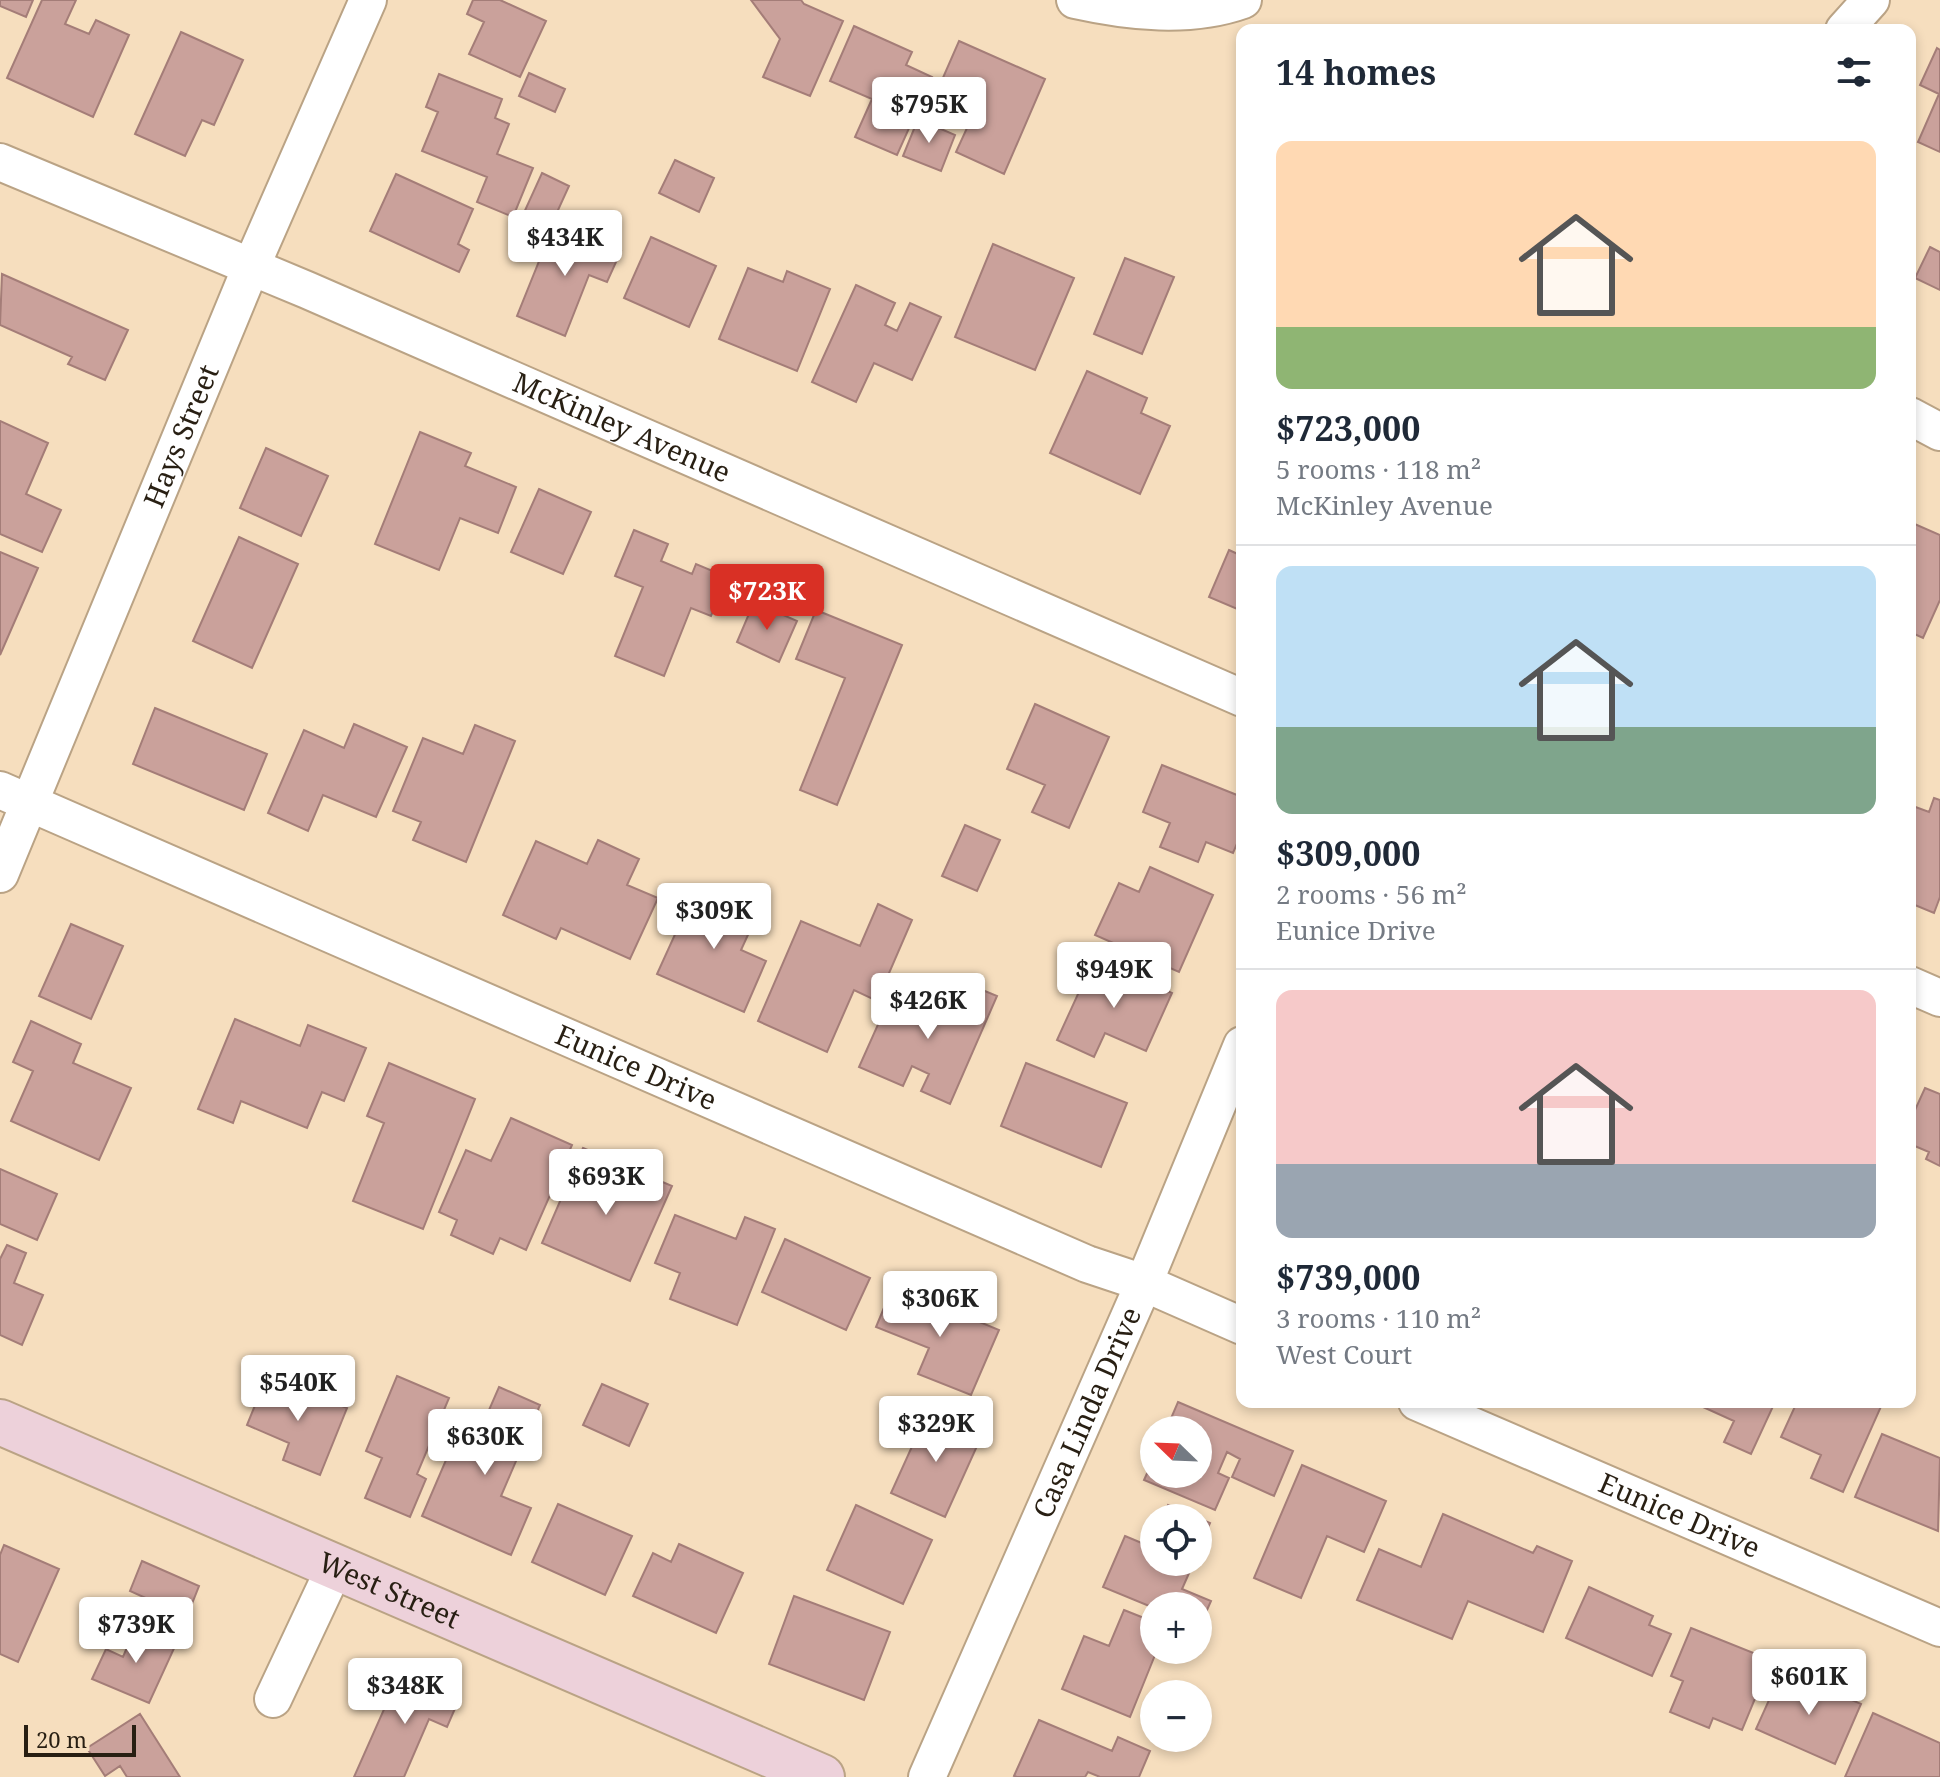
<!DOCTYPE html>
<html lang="en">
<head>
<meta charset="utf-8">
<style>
	body { margin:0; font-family:"Noto Serif",serif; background:#f2f2f3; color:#1f2937; height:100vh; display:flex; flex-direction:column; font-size:30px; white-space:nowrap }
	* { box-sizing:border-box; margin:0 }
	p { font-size:26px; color:#747a83 }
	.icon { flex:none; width:44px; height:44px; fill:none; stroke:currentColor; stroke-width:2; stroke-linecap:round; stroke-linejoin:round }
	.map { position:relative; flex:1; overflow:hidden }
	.details { position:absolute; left:1236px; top:24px; width:680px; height:1384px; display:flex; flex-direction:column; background:#fff; border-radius:16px; box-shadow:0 4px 12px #0003 }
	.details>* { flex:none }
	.needle { width:52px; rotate:293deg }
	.buttons { position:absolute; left:1140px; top:1416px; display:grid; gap:16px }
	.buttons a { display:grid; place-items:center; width:72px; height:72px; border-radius:50%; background:#fff; box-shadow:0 4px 12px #0003; font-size:40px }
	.scale { position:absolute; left:24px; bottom:20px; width:112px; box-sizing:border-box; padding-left:8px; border:4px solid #281f13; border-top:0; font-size:22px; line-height:28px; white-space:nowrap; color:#281f13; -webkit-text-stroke:6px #f6debe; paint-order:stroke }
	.price { position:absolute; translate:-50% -68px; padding:0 18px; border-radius:8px; background:#fff; color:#222; font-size:26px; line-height:52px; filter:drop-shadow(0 2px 4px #0008) }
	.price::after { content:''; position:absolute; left:50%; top:48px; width:24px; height:18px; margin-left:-12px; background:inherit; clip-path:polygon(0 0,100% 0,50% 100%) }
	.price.selected { background:#d93025; color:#fff }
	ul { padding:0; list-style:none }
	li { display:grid; align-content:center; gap:16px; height:424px; padding:0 40px }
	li+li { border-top:2px solid #e0e1e3 }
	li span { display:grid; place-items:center; height:248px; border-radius:16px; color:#555 }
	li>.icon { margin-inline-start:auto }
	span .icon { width:144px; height:144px; fill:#fffc; stroke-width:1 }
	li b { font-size:34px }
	h2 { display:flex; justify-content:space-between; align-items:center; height:96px; padding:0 40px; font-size:34px }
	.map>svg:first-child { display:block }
</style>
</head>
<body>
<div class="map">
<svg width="1940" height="1777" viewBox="0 0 1940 1777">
	<rect width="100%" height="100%" fill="#f6debe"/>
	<path fill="#caa19b" stroke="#a47d78" stroke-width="2" d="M0,0H33L26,17L0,6Z
		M42,0H76L65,24L89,34L96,20L129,35L93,117L7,78Z
		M473,0H500L546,21L520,77L469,54L484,22L467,14Z
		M751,0H801L804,4L843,21L810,96L763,77L780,39Z
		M854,26L912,52L906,65L932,77L897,155L855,137L872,99L830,81Z
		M181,32L243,60L214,125L202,120L185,156L135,134Z
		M959,41L1045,79L1004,174L956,152L973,115L950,105L959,87L942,80Z
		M1937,48L1940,50V152L1918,142L1939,94L1920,85Z
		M529,73L565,89L555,112L519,96Z
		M439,74L502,99L495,118L509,124L497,154L533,168L513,217L477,202L487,177L422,151L438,112L426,107Z
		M918,119L955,135L941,171L903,156Z
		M675,160L714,178L699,212L659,193Z
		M542,173L569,186L549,230L522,217Z
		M396,174L473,209L458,244L469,250L459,272L370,231Z
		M554,224L621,251L607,282L589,275L565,336L517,316Z
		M651,237L716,266L689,327L624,298Z
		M993,244L1074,278L1035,370L955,337Z
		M1930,247L1940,252V290L1915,278Z
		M1125,258L1174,277L1142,354L1094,334Z
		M748,268L783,282L787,271L830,289L797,371L719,339Z
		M2,274L128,330L105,380L68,364L72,357L0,325Z
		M856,285L895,303L885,325L897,331L910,303L941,317L912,380L874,363L856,402L812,382Z
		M1087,371L1147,398L1141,413L1170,426L1140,494L1050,453Z
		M0,421L48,443L26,494L61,510L42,552L0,534Z
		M420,432L471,453L465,466L516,487L498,533L460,518L439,570L375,544Z
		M266,448L328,476L301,536L240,508Z
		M539,489L591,512L563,574L511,552Z
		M1910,522L1940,535V600L1923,638L1910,632Z
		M634,530L668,544L661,561L692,574L696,564L727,577L711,616L691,608L664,676L615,656L643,587L615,576Z
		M239,537L298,564L252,668L193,641Z
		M1229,550L1242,556V611L1209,597Z
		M0,552L38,568L0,655Z
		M754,602L797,621L779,662L737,642Z
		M816,610L902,645L837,805L800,790L845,678L796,659Z
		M1035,704L1109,737L1069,828L1032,812L1045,785L1007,769Z
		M155,708L267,754L244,810L133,764Z
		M354,724L407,747L376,817L323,795L308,831L268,813L304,730L344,748Z
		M475,725L515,741L466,862L413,840L421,822L393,811L423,738L463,754Z
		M1162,765L1242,797V832L1233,853L1206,842L1198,862L1160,847L1170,823L1143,812Z
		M1934,798L1940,800V897L1934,913L1910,903V805L1929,812Z
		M965,825L1000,840L977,891L942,876Z
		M598,840L639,859L627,885L658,898L630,959L561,928L556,939L503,915L536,841L587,864Z
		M1150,867L1213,895L1179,972L1095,935L1119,883L1139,892Z
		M697,886L758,913L741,950L766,961L744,1012L657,974Z
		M878,904L912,920L877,1001L854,990L827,1052L758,1021L801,921L860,946Z
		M71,924L123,946L91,1019L39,996Z
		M1094,959L1172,993L1146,1051L1105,1033L1094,1057L1057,1040Z
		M968,984L997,996L950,1104L921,1091L929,1074L912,1066L903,1086L859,1067L893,991L953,1018Z
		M235,1019L300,1046L308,1025L366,1048L344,1101L322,1092L307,1128L241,1101L233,1123L198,1109Z
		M31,1021L81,1044L73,1063L131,1088L99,1160L11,1121L33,1071L13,1062Z
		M389,1063L475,1099L423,1229L353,1201L384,1123L367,1116Z
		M1026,1063L1127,1103L1101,1167L1001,1126Z
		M1925,1088L1940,1094V1166L1926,1159L1929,1152L1910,1144V1121Z
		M511,1118L572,1145L526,1250L500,1238L493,1254L451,1235L457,1220L439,1212L466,1150L491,1161Z
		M583,1148L616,1162L607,1181L636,1193L644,1174L672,1186L630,1281L542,1243Z
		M0,1169L57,1194L37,1240L0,1224Z
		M675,1215L736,1239L745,1217L775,1229L737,1325L670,1299L680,1273L655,1263Z
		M785,1239L870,1278L846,1330L762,1292Z
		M7,1245L26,1253L14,1283L43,1295L22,1345L0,1335V1259Z
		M893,1286L999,1330L971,1395L918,1374L929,1348L876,1327Z
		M267,1376L347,1408L320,1475L283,1460L289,1443L247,1425Z
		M397,1376L449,1398L417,1474L426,1479L410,1517L365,1498L382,1458L366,1451Z
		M602,1384L648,1404L629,1446L583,1425Z
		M499,1387L540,1405L501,1496L531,1508L511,1555L422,1516L458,1432L476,1440Z
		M1178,1402L1293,1451L1274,1496L1232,1477L1240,1459L1227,1452L1218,1473L1229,1478L1215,1510L1144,1480L1154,1458V1474H1198V1430H1166Z
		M1692,1402H1775L1751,1454L1724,1442L1734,1421Z
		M1797,1402H1883L1843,1492L1811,1478L1821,1455L1781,1437Z
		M928,1411L982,1435L945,1517L891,1493Z
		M1882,1434L1940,1458L1938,1531L1855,1497Z
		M1302,1465L1386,1501L1364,1552L1327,1536L1301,1598L1254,1578Z
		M558,1504L632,1536L605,1595L532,1562Z
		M856,1505L932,1540L903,1604L827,1570Z
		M1168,1505L1198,1518H1163Z
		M1443,1514L1533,1553L1537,1546L1572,1561L1543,1632L1468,1601L1452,1639L1357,1600L1379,1549L1421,1567Z
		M1198,1518L1210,1523L1198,1551Z
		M1125,1536L1151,1547L1154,1539V1562H1194L1182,1589L1211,1601L1199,1628L1198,1606H1154V1608L1103,1587Z
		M679,1544L743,1573L716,1633L633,1596L653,1553L671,1562Z
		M4,1545L59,1569L18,1662L0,1654V1555Z
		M142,1561L199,1586L176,1644L136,1626L148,1599L130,1591Z
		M1589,1587L1653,1616L1649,1625L1671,1634L1652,1676L1566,1638Z
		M794,1596L890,1632L864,1700L769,1664Z
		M1124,1610L1154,1622V1650H1157L1130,1717L1062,1689L1084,1636L1109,1646Z
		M136,1626L176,1644L149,1703L92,1679L106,1649L123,1657Z
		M1691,1628L1771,1660L1742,1730L1713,1718L1709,1728L1670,1712L1683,1681L1671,1676Z
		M1783,1669L1861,1704L1835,1764L1756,1729Z
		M401,1671L460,1697L447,1727L429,1719L404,1777H354Z
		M1873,1713L1940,1743V1777H1845Z
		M140,1714L180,1777H127L120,1766L105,1776L87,1748Z
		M1039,1720L1112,1751L1118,1737L1150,1751L1139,1777H1100L1088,1772L1085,1777H1017L1014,1776Z"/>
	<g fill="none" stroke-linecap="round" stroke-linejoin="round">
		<defs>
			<g id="minor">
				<path d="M1075,0C1129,12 1190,19 1243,0"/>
				<path d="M1844,30L1871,0"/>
				<path id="s1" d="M0,162L307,290L1242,698"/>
				<path d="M1910,416L1940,432"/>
				<path id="s2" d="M0,790L1087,1264L1144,1283L1242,1326"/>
				<path id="s3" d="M0,874L251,267L368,0"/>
				<path d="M1910,985L1940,998"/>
				<path id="s4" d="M1417,1402L1940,1628"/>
				<path d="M273,1699L335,1567"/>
				<path id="s5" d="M927,1777L1144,1283L1242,1045"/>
			</g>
			<g id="secondary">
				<path id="s6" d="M0,1422L822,1777"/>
			</g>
		</defs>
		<use href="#minor" stroke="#baa385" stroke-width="40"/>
		<use href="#secondary" stroke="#baa385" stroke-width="48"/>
		<use href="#minor" stroke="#fff" stroke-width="36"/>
		<use href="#secondary" stroke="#edd1da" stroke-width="44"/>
	</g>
	<g text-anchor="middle" stroke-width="6" stroke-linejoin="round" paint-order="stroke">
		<g font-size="28" fill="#281f13" stroke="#f6debe">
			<text dy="10" stroke="none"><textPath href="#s1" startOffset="676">McKinley Avenue</textPath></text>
			<text dy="10" stroke="none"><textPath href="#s3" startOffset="474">Hays Street</textPath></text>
			<text dy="10" stroke="none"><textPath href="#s2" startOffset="694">Eunice Drive</textPath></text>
			<text dy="10" stroke="none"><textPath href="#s5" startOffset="398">Casa Linda Drive</textPath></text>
			<text dy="10" stroke="none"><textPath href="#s4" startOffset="286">Eunice Drive</textPath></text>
			<text dy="10" stroke="none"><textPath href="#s6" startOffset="424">West Street</textPath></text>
		</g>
	</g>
</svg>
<div class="buttons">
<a><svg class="needle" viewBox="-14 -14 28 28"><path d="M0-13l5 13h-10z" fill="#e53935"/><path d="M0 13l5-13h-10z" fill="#747a83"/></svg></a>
<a><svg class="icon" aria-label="locate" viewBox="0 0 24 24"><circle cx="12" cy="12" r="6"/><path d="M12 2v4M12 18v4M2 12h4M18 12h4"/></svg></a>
<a>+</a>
<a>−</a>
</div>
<div class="scale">20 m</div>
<b class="price" style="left:929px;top:145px">$795K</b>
<b class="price" style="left:565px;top:278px">$434K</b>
<b class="price selected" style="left:767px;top:632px">$723K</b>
<b class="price" style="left:714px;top:951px">$309K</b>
<b class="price" style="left:1114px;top:1010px">$949K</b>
<b class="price" style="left:928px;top:1041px">$426K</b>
<b class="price" style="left:606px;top:1217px">$693K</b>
<b class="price" style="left:940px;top:1339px">$306K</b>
<b class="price" style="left:298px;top:1423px">$540K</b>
<b class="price" style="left:936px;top:1464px">$329K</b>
<b class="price" style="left:485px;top:1477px">$630K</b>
<b class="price" style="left:136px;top:1665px">$739K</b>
<b class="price" style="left:1809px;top:1717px">$601K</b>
<b class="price" style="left:405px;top:1726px">$348K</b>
<section class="details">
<h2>14 homes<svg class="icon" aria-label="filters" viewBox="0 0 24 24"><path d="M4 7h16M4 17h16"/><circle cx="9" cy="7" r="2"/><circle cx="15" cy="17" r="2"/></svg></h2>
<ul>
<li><span style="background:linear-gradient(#ffd9b3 75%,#8fb573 0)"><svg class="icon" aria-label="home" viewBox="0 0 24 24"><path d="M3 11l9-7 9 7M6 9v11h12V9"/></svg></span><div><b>$723,000</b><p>5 rooms · 118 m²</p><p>McKinley Avenue</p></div></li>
<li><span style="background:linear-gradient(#bfe0f5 65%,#7fa58c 0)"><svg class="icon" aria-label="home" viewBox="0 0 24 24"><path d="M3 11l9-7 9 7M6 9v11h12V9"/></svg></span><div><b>$309,000</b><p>2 rooms · 56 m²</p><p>Eunice Drive</p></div></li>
<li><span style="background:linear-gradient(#f6c9c9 70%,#9aa5b1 0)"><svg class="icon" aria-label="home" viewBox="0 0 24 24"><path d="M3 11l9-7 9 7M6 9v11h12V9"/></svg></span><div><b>$739,000</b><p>3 rooms · 110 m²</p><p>West Court</p></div></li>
</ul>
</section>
</div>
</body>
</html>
